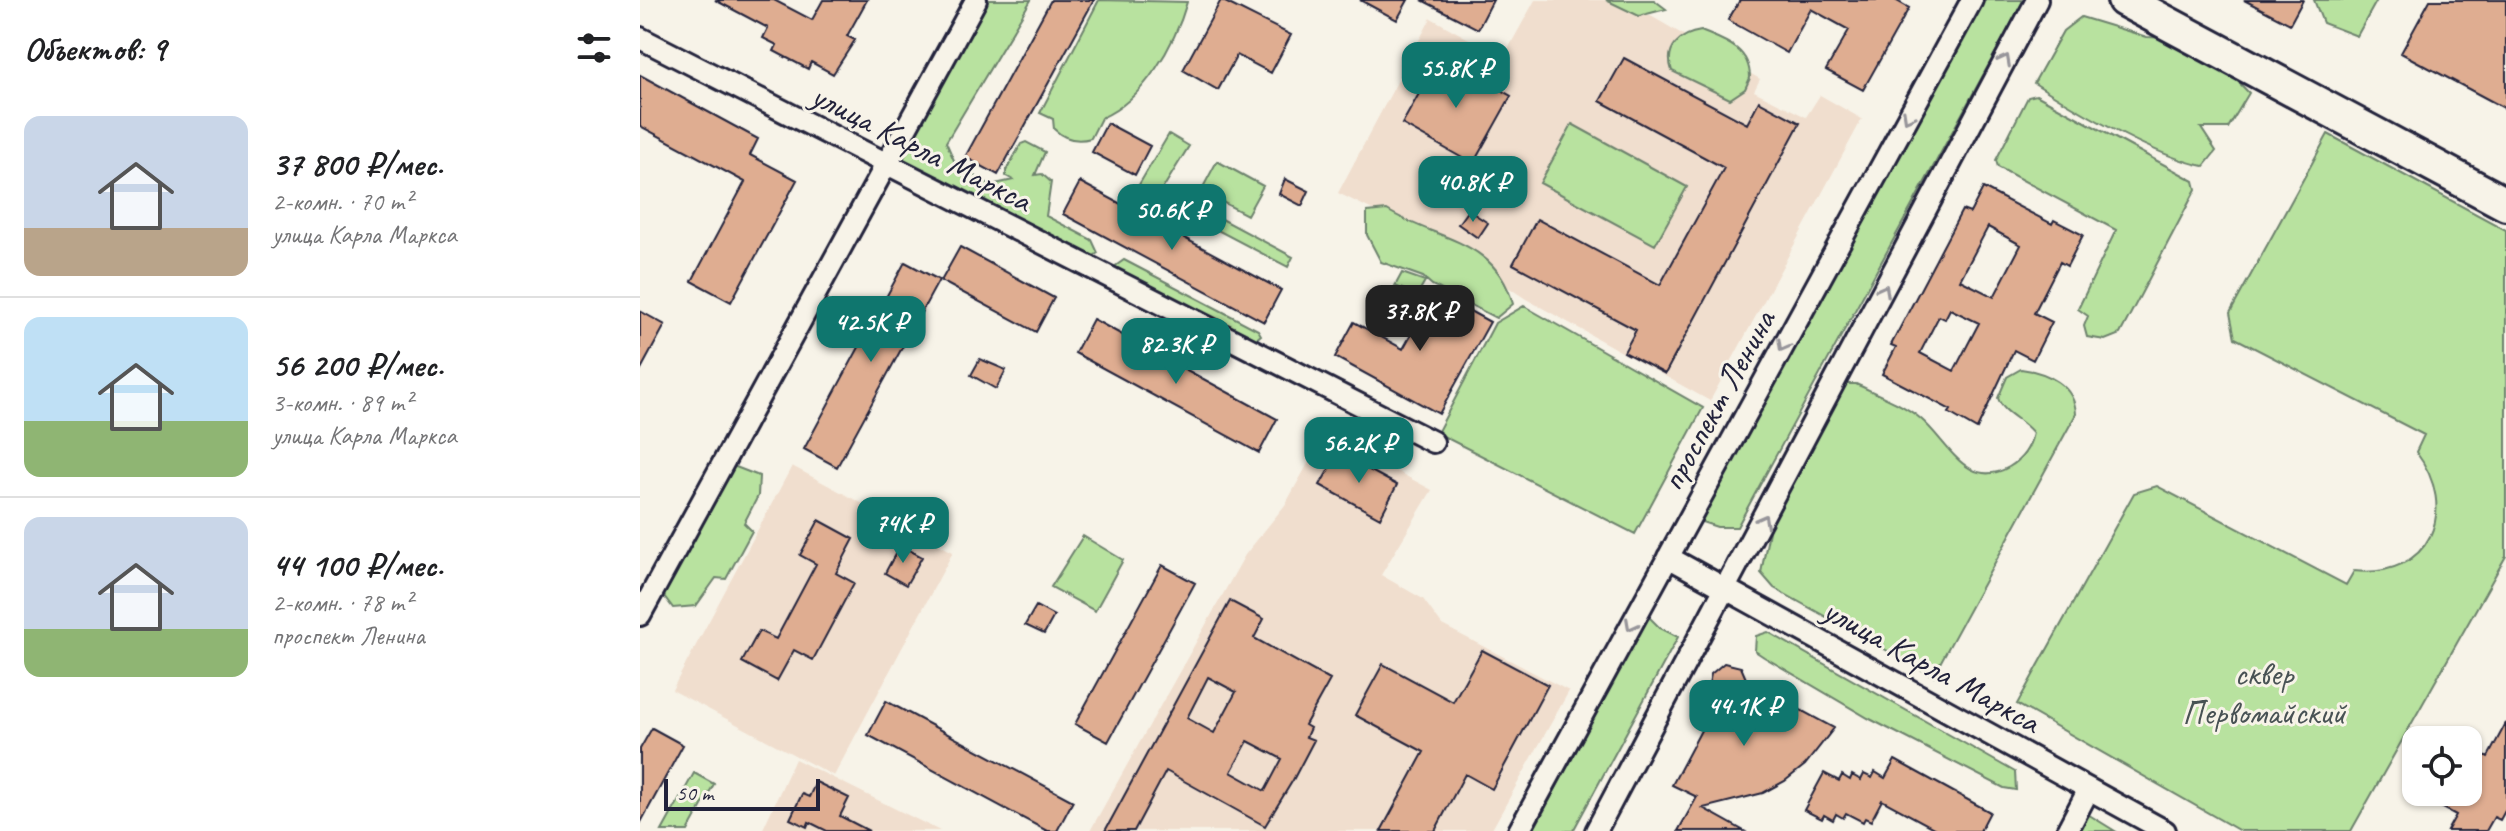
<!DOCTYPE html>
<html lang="ru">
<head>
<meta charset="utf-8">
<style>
	body { margin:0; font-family:Caveat,sans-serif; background:#f2f2f2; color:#202124; height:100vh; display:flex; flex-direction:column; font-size:30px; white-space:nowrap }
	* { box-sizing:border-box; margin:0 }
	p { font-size:26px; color:#757577 }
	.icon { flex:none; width:44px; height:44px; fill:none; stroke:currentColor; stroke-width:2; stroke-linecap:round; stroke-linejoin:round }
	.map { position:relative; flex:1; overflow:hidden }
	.sheet { display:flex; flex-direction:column; background:#fff; width:640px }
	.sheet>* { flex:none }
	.controls { position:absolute; left:1762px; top:726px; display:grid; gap:16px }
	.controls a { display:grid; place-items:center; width:80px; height:80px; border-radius:16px; background:#fff; box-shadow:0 2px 6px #0004; font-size:40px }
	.scale { position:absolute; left:24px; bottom:20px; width:156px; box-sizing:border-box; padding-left:8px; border:4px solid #22223b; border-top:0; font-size:22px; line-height:28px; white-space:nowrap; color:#22223b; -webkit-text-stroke:6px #f7f3e8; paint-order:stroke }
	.price { position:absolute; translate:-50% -68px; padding:0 18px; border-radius:16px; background:#0f766e; color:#fff; font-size:26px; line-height:52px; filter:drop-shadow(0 2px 4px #0008) }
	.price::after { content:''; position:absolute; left:50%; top:48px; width:24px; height:18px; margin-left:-12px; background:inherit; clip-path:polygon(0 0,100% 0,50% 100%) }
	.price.active { background:#222; color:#fff }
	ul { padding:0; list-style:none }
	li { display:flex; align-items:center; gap:24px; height:200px; padding:0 24px }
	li+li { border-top:2px solid #e0e0e0 }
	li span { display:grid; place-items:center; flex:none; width:224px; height:160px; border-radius:16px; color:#555 }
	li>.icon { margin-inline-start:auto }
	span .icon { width:96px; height:96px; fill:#fffc; stroke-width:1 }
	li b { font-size:34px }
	h2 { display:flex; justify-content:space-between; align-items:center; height:96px; padding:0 24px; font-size:34px }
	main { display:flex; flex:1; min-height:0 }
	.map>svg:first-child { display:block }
</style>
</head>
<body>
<main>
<section class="sheet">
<h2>Объектов: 9<svg class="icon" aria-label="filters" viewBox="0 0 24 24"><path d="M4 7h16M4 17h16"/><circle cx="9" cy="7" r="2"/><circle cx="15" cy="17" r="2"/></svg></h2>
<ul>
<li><span style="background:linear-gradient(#c9d6e8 70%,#b9a48a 0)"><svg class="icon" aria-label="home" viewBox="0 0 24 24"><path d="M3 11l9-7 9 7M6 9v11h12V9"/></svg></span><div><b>37 800 ₽/мес.</b><p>2-комн. · 70 m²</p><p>улица Карла Маркса</p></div></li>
<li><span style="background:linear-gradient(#bfe0f5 65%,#8fb573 0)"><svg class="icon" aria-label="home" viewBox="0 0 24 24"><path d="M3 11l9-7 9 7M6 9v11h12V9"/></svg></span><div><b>56 200 ₽/мес.</b><p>3-комн. · 89 m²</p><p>улица Карла Маркса</p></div></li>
<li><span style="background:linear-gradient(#c9d6e8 70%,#8fb573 0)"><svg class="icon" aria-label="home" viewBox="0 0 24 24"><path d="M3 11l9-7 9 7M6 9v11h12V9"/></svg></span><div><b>44 100 ₽/мес.</b><p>2-комн. · 78 m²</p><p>проспект Ленина</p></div></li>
</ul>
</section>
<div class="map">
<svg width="1866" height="831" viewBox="0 0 1866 831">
	<rect width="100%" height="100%" fill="#f7f3e8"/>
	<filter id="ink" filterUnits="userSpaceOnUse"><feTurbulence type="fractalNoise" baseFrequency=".0125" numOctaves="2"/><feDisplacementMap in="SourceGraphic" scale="16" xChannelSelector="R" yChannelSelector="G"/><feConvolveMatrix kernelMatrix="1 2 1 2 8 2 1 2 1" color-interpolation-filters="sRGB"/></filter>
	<g filter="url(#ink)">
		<path fill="#f0dece" d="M895,0H983L1120,79L1114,91L1166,117L1180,95L1222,119L1070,401L886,299L804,245L698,193L791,18L863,58Z
			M685,433L792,490L741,575L783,599L802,625L929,691L851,831H450L605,555L645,505Z
			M152,466L313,552L194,776L32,690Z
			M155,759L300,831H122Z"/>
		<path fill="#b8e29f" stroke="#6d826d" stroke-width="2" d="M340,0H391L306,142L316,165L351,185L373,180L366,176V171L381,144L386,142L405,152L395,175L402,174L411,182L406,216L452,240L458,253L448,260L258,159Z
			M459,0L547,2C535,44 504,100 461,118L451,138C437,142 425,140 414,129L413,119L400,113Z
			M966,0H1014L1026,9L999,16Z
			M1342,0H1384L1097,527H1077L1062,522L1067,503Z
			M1674,0H1737L1717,36L1683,23Z
			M1441,17L1507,37L1534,38L1581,64L1609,93L1588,128H1561L1576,151L1564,166C1515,157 1437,110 1394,83L1423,31Z
			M1061,31C1085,41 1110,48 1110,78L1105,89L1090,99L1032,71C1024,48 1040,34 1061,31Z
			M1396,95L1554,181L1556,189L1480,334L1465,340L1447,337L1444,326L1448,316L1438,309L1476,230L1358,167L1356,160L1388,97Z
			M932,124L1047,187L1015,245L900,183Z
			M529,134L549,146L517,198L497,188Z
			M1688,134L1866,230V556L1711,831H1600L1377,704L1494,493L1517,486L1706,585L1714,571C1790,579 1820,510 1776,452L1784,435L1595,338L1590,313Z
			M577,161L623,186L607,215L561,191Z
			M550,202L653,257L648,267L545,213Z
			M747,210C797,241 855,238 873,304L856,318L792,285L783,277L741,262L727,235V212Z
			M484,260L618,330L621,335L615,340L477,275L474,267Z
			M762,273L785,281L777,295L755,286Z
			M884,306L1063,408L995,534L797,433L855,323Z
			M1381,369C1407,372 1435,385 1436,414L1293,676L1134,588L1121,573L1131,521L1206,384H1216C1237,394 1263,404 1281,419C1308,442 1327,491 1369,467C1383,459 1390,448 1393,433C1383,419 1363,414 1358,398L1367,377Z
			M88,464L119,476L118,496L104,523L112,531L86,579L76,578L56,606L33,608L24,596L20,573Z
			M443,536L483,560L455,611L411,587Z
			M1008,616L1020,628L1038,637L933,831H893Z
			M1128,632L1375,772L1376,790L1364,788L1228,718L1124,657L1115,651L1116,636Z
			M54,773L74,784L48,831H22Z
			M1446,813L1475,831H1429Z"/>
		<path fill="#dfad91" stroke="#22223b" stroke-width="2" fill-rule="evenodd" d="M75,0H134L172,20L183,0H227L207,36L215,40L193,74L171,62L168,69L134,51L137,45L123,38L128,28Z
			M411,0H454L358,175L325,157Z
			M581,0L651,35L631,73L597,55L578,90L543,70Z
			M720,0H768L757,20Z
			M782,0H853L838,29Z
			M1100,0H1255L1269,8L1223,90L1186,70L1209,30L1171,9L1147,53L1088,20Z
			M1604,0H1663L1650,24Z
			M1790,0H1866V109L1761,53Z
			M800,56L871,96L833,164L762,124Z
			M984,58L1107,124L1119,101L1160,123L1025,374L984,352L996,330L873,264L897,219L1020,285L1084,168L960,101Z
			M0,75L118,139L110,155L157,180L91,302L52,281L105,182L0,126Z
			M467,123L510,146L495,175L452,152Z
			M645,179L669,191L662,206L639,194Z
			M440,182L641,290L624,322L423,214Z
			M1343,188L1412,224L1414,220L1443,235L1427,266L1420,262L1394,313L1412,322L1393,360L1374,350L1337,429L1309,413L1311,410L1242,374L1256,347L1251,345L1322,210L1330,213ZM1348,227L1381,245L1354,297L1320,280ZM1310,309L1339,323L1314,371L1280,353L1299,316L1305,319Z
			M828,210L848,223L838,238L818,224Z
			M320,247L414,298L396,332L301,281Z
			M265,262L299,280L197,467L164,449Z
			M795,292L850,322L799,414L695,357L714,322L763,349Z
			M0,311L25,325L0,371Z
			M453,319L637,419L619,453L435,353Z
			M340,359L366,370L356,389L331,375Z
			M698,453L757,485L740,518L680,485Z
			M179,520L214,539L196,573L214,583L173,660L154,650L137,681L102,662L119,631L136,639L176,564L160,555Z
			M260,545L282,557L266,585L245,573Z
			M522,565L555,583L468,742L435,724Z
			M590,601L624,619L614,638L690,680L665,725L670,728L666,737L674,740L653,780L625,826L526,771L494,831H465ZM568,677L596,692L574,733L547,718ZM608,741L642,759L625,791L591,772Z
			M396,606L414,616L404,634L385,625Z
			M842,650L908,685L852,789L825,774L795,831H741L784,752L715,715L743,664L813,702Z
			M1084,663L1101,667L1107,681L1194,728L1165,765L1145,781L1123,793L1063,808L1104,831H1038L1057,797L1032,785L1076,702L1069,684L1071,674Z
			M246,701L433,801L417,831H407L228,735Z
			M1866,723V809L1860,820L1854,817L1846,831H1807L1816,815L1794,803L1800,792H1828V746L1848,757Z
			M12,728L43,745L0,824V749Z
			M1255,760L1350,812L1340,831H1299L1242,800L1231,821L1225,818L1223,822L1206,813L1203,818L1196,814L1193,820L1184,815L1182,819L1164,810L1184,773L1199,781L1202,775L1210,780L1212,775L1221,780L1224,774L1232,778L1235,772L1245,778Z
			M176,782L209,798L200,816L229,831H187L169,822L167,827L150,819L162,794L169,797Z"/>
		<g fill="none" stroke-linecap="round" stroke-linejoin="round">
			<defs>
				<path id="street" d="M0,38L793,442
					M1028,557L1525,831
					M0,615L336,0
					M879,831L1332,0
					M956,831L1397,0
					M1427,831L1449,789"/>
				<path id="primary" d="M1484,0L1866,204"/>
			</defs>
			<use href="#street" stroke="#22223b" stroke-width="26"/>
			<use href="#primary" stroke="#22223b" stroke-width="38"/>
			<use href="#street" stroke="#f7f3e8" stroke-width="20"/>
			<use href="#primary" stroke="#f7f3e8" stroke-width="32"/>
		</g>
		<defs><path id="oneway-chevron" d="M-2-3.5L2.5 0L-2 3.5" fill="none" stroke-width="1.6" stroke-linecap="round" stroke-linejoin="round" transform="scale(2)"/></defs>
		<g stroke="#97959a">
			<use href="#oneway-chevron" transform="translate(1365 60) rotate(-62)"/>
			<use href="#oneway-chevron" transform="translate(1268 117) rotate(119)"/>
			<use href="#oneway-chevron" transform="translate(1244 290) rotate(-62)"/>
			<use href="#oneway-chevron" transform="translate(1143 346) rotate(119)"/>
			<use href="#oneway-chevron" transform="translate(1123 520) rotate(-62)"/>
			<use href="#oneway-chevron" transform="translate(991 625) rotate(118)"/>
		</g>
	</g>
	<g text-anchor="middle" stroke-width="6" stroke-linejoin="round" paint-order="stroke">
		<g font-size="34" fill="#22223b" stroke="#f7f3e8">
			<text transform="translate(282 147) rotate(27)" y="12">улица Карла Маркса</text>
			<text transform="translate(1077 400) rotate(-61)" y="12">проспект Ленина</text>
			<text transform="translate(1292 665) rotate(29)" y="12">улица Карла Маркса</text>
		</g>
		<g font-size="34" fill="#485254" stroke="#f7f3e8">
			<text x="1624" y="685">сквер<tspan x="1624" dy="39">Первомайский</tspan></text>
		</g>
	</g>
</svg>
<div class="controls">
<a><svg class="icon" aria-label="locate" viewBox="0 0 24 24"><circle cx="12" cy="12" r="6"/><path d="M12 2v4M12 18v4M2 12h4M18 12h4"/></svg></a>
</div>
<div class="scale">50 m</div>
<b class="price" style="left:816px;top:110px">55.8K ₽</b>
<b class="price" style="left:833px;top:224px">40.8K ₽</b>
<b class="price" style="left:532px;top:252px">50.6K ₽</b>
<b class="price active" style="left:780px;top:353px">37.8K ₽</b>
<b class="price" style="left:231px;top:364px">42.5K ₽</b>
<b class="price" style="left:536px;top:386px">82.3K ₽</b>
<b class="price" style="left:719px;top:485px">56.2K ₽</b>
<b class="price" style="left:263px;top:565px">74K ₽</b>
<b class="price" style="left:1104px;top:748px">44.1K ₽</b>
</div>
</main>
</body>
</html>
